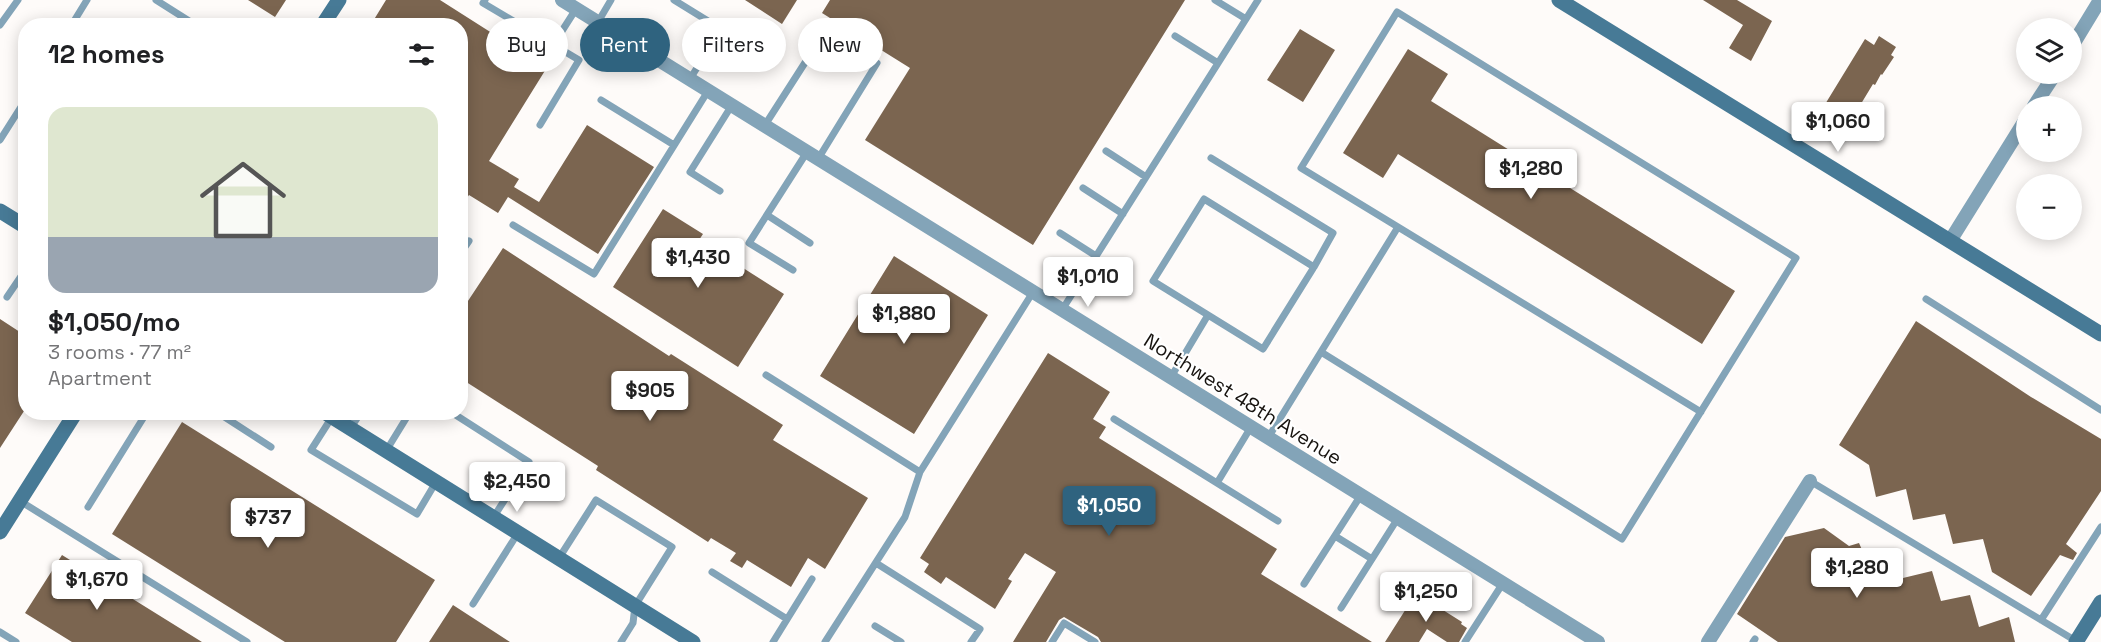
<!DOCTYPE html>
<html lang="en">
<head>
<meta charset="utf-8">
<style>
	body { margin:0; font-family:"Space Grotesk",sans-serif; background:#f2f2f2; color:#202124; height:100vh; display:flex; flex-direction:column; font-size:22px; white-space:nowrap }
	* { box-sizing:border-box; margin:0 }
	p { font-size:20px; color:#757577 }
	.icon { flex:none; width:33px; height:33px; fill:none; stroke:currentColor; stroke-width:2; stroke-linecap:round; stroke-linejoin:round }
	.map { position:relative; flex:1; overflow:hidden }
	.drawer { position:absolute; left:18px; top:18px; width:450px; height:402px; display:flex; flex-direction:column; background:#fff; border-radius:24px; box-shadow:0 3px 15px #0003 }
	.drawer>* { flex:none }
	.hud { position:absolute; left:486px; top:18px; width:570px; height:54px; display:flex; gap:12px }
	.fabs { position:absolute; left:2016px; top:18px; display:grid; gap:12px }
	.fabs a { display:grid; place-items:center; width:66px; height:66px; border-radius:50%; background:#fff; box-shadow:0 3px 15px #0003; font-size:30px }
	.price { position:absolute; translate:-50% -51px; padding:0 14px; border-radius:6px; background:#fff; color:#222; font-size:20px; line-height:39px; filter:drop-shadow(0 2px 3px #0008) }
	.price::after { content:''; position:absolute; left:50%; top:36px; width:18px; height:14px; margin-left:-9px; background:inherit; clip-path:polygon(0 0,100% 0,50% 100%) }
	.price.active { background:#2f637f; color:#fff }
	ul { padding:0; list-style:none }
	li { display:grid; align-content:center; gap:12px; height:318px; padding:0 30px }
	li span { display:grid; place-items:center; height:186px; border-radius:18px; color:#555 }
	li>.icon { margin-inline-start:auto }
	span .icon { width:108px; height:108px; fill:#fffc; stroke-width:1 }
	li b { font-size:26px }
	h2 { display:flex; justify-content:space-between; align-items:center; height:72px; padding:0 30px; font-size:26px }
	.chip { padding:0 21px; border-radius:27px; background:#fff; box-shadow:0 3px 15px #0003; font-size:21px; line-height:54px }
	.chip.active { background:#2f637f; color:#fff }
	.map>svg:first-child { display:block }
</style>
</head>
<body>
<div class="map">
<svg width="2101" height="642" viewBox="0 0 2101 642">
	<rect width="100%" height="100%" fill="#fefbf9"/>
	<path fill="#7b6550" d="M248,0H286L275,17Z
		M386,0H440L495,35L501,25L550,56L543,67L546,69L489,161L519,179L514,187L539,202L587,125L654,167L598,254L508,197L498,213L469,195L460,208V26H370Z
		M745,0H797L782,24Z
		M830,0H1185L1033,245L865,140L910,68L822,13Z
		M1703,0H1737L1772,21L1751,61L1729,48L1743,25Z
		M1300,29L1335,50L1303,102L1267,80Z
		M1879,36L1896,47L1891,55L1894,57L1882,75L1881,74L1875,85L1873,84L1850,122L1824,106L1865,39L1874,45Z
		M1408,49L1448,74L1431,101L1735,291L1702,344L1398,154L1383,178L1343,153Z
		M663,209L703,234L699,240L784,294L738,367L613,287Z
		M503,248L669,356L671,354L783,425L773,440L868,498L825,569L808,558L791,587L747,560L742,568L730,561L736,553L711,538L708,542L596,470L598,466L460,378V313Z
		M894,256L988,315L914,434L820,376Z
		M0,319L26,336V408L0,448Z
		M1916,321L2031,397L2101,439V491L2066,544L2077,553L2073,560L2060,555L2031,596L1992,572L1983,539L1953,544L1945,514L1913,520L1906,489L1876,497L1869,465L1839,445Z
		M1048,353L1110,392L1093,419L1106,427L1099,438L1277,549L1261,574L1372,642H1101L1098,637L1064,617L1059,620L1046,642H1013L1056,572L1025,553L1008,579L1012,581L995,609L946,577L941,584L924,572L929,564L920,558Z
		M182,422L435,580L396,642H285L112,534Z
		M1824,528L1849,546L1859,543L1863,552L1893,548L1903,578L1932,571L1941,601L1970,595L1979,627L2009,617L2015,642H1778L1737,614L1785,537Z
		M62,555L202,642H72L25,613Z
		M1416,593L1462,622L1461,624L1467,628L1459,642H1447L1427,629L1419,642H1385Z
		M453,605L510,642H429Z"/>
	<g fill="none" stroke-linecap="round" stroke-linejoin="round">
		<path stroke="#83a4b8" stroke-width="7" d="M156,0L197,26
			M485,0L483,3L579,60L540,125
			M674,0L721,29L690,79
			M1215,0L1246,19
			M598,22L611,0
			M0,25L18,0
			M71,26L87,0
			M721,29L757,52
			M1175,36L1218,63
			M553,45L576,9
			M601,100L674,145
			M765,125L824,33
			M0,140L26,99
			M1106,151L1146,177
			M1211,158L1333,233L1314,267
			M818,159L877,63
			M1083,188L1123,214
			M720,191L690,172L732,105
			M767,215L810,243
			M513,225L594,274L708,91
			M1398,227L1701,412
			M1060,233L1096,256
			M460,254L469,241
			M793,270L749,243L807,152
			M7,297L26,269
			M1926,299L2101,410
			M1062,310L1258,0
			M766,375L920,472L1033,292
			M1171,377L1208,315L1153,281L1204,199L1314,267L1263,349L1208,315
			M451,412L529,462L493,518
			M223,416L271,447
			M332,417L311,450L417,514L436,482
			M1114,419L1217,483L1251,427
			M350,429L361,412
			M1268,438L1398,227L1301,168L1397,12L1796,258L1622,539L1321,352
			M386,451L410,412
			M1810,481L2076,641
			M1217,483L1278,521
			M20,501L247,642
			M88,507L147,412
			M1335,536L1372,559
			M559,558L596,500L672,547L635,606L633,623L621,642
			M876,563L980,629L971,642
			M712,572L787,619
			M1304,584L1361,495
			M473,604L518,533
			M1341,608L1398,518
			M2041,620L2101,527
			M875,626L901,642
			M0,632L16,642
			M773,642L812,579
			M825,642L905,517L920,472
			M1052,642L1064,623L1095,642
			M1465,642L1503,583
			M1753,642L1755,639"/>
		<path stroke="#83a4b8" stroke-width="14" d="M562,0L1598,642
			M2072,46L2100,0
			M2034,106L2055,74
			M1950,241L2026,119
			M1708,642L1810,481"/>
		<path stroke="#477a96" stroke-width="15" d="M1559,0L2101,334
			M322,26L339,0
			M0,211L26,227
			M324,412L693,642
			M0,532L76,412
			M2076,642L2101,602"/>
	</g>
	<g text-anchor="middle" stroke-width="4.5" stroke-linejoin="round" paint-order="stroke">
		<g font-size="20" fill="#17130f" stroke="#fff">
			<text transform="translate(1243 399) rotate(32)" y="7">Northwest 48th Avenue</text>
		</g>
	</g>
</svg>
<div class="fabs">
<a><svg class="icon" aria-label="layers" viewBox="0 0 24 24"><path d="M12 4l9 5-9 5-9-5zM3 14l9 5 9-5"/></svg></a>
<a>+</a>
<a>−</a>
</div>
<b class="price" style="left:1838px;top:153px">$1,060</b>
<b class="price" style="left:1531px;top:200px">$1,280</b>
<b class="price" style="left:698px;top:289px">$1,430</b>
<b class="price" style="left:1088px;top:308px">$1,010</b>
<b class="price" style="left:904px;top:345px">$1,880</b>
<b class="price" style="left:650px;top:422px">$905</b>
<b class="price" style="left:517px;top:513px">$2,450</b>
<b class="price active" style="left:1109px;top:537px">$1,050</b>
<b class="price" style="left:268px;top:549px">$737</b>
<b class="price" style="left:1857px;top:599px">$1,280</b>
<b class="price" style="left:97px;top:611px">$1,670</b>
<b class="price" style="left:1426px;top:623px">$1,250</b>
<div class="hud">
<a class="chip">Buy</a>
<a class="chip active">Rent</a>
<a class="chip">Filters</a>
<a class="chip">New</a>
</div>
<section class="drawer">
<h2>12 homes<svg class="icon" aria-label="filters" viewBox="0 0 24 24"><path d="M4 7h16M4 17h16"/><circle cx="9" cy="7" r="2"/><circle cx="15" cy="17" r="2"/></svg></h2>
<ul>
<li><span style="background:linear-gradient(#dfe7d0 70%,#9aa5b1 0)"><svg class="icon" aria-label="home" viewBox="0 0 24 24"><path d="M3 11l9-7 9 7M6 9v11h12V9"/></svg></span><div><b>$1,050/mo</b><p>3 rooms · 77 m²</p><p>Apartment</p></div></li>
</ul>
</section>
</div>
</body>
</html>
